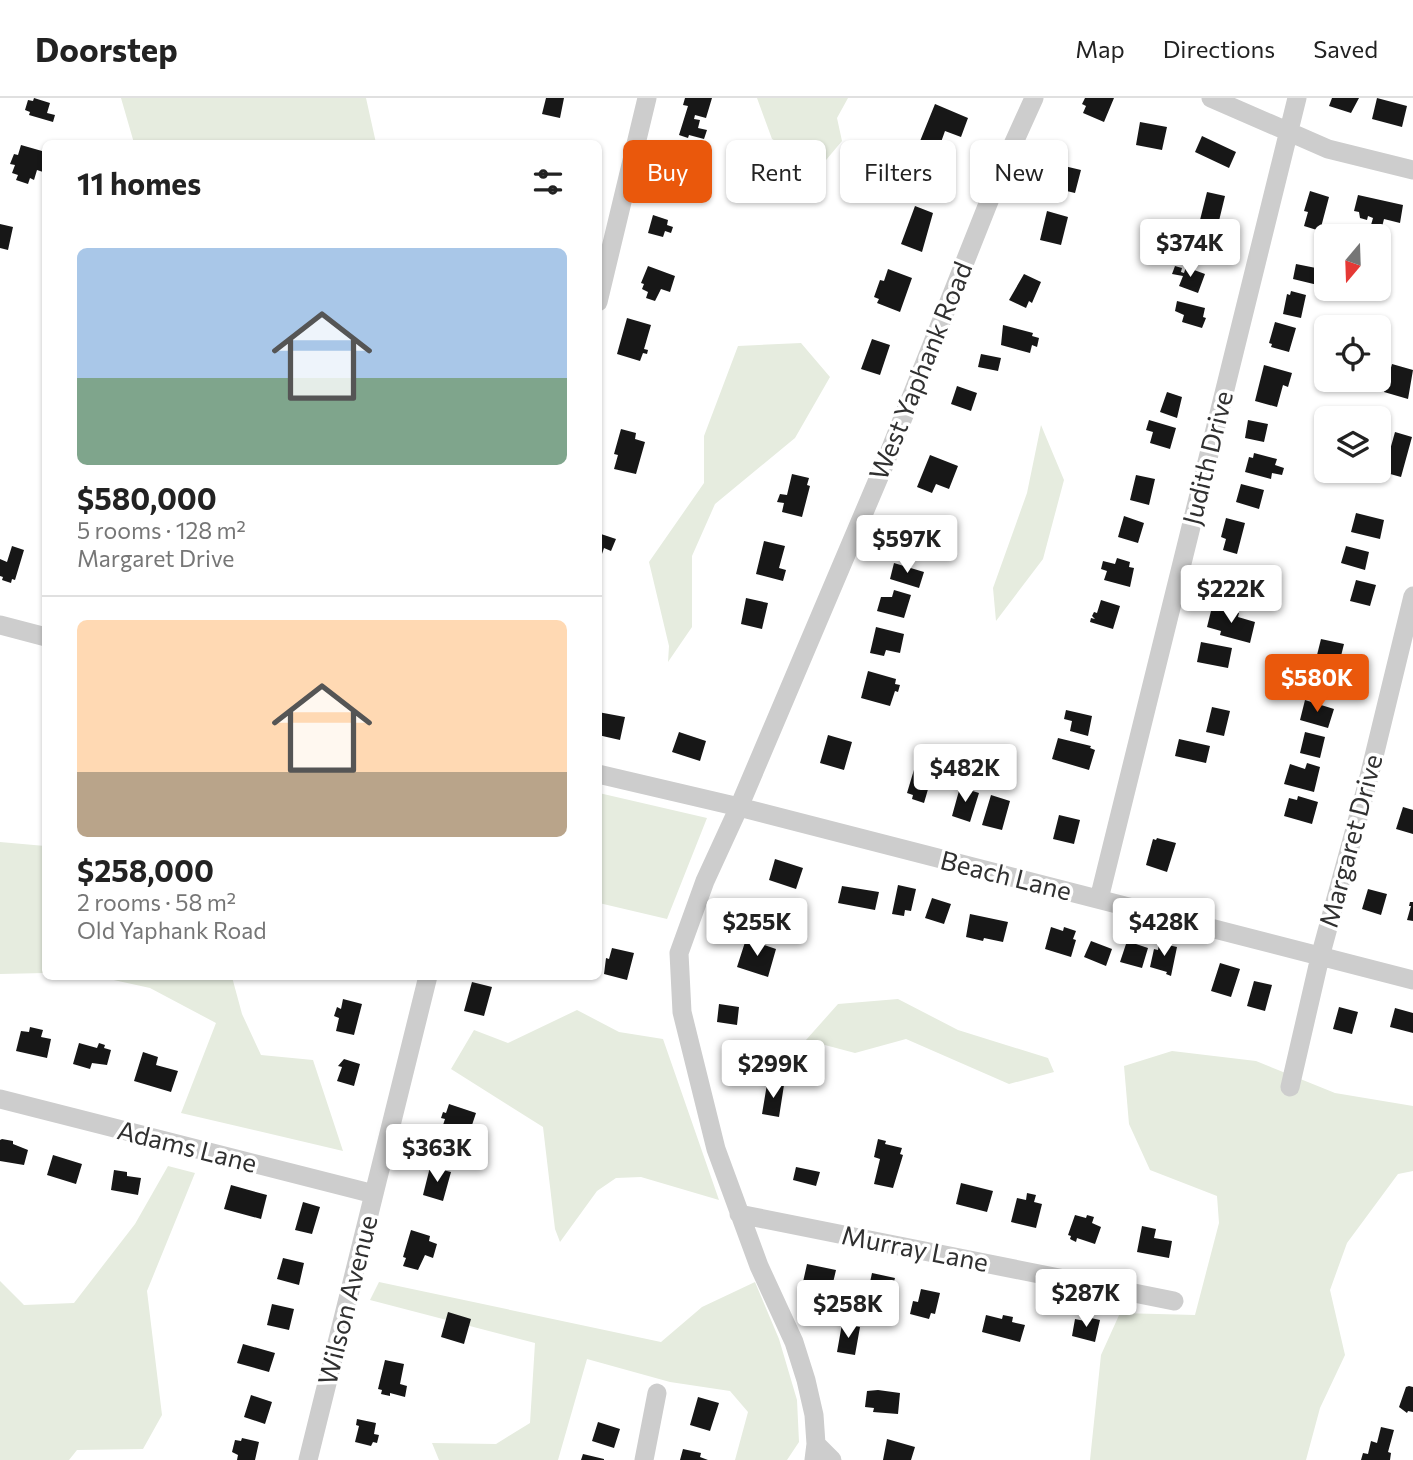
<!DOCTYPE html>
<html lang="en">
<head>
<meta charset="utf-8">
<style>
	body { margin:0; font-family:Commissioner,sans-serif; background:#f6f6f6; color:#222; height:100vh; display:flex; flex-direction:column; font-size:26px; white-space:nowrap }
	* { box-sizing:border-box; margin:0 }
	p { font-size:23px; color:#767676 }
	.icon { flex:none; width:38px; height:38px; fill:none; stroke:currentColor; stroke-width:2; stroke-linecap:round; stroke-linejoin:round }
	.map { position:relative; flex:1; overflow:hidden }
	.panel { position:absolute; left:42px; top:42px; width:560px; height:840px; display:flex; flex-direction:column; background:#fff; border-radius:10px; box-shadow:0 2px 5px #0004 }
	.panel>* { flex:none }
	.hud { position:absolute; left:623px; top:42px; width:665px; height:63px; display:flex; gap:14px }
	.needle { width:46px; rotate:199deg }
	.tools { position:absolute; left:1314px; top:126px; display:grid; gap:14px }
	.tools a { display:grid; place-items:center; width:77px; height:77px; border-radius:10px; background:#fff; box-shadow:0 2px 5px #0004; font-size:35px }
	.price { position:absolute; translate:-50% -60px; padding:0 16px; border-radius:7px; background:#fff; color:#222; font-size:23px; line-height:46px; filter:drop-shadow(0 2px 4px #0008) }
	.price::after { content:''; position:absolute; left:50%; top:42px; width:21px; height:16px; margin-left:-10px; background:inherit; clip-path:polygon(0 0,100% 0,50% 100%) }
	.price.selected { background:#ea580c; color:#fff }
	ul { padding:0; list-style:none }
	li { display:grid; align-content:center; gap:14px; height:371px; padding:0 35px }
	li+li { border-top:2px solid #e0e0e0 }
	li span { display:grid; place-items:center; height:217px; border-radius:10px; color:#555 }
	li>.icon { margin-inline-start:auto }
	span .icon { width:126px; height:126px; fill:#fffc; stroke-width:1 }
	li b { font-size:30px }
	h2 { display:flex; justify-content:space-between; align-items:center; height:84px; padding:0 35px; font-size:30px }
	.chip { padding:0 24px; border-radius:10px; background:#fff; box-shadow:0 2px 5px #0004; font-size:24px; line-height:63px }
	.chip.selected { background:#ea580c; color:#fff }
	header { display:flex; align-items:center; gap:42px; box-sizing:border-box; height:98px; padding:0 35px; background:#fff; border-bottom:2px solid #e0e0e0 }
	header strong { font-size:33px }
	nav { display:flex; gap:38px; margin-inline-start:auto; font-size:24px }
	.map>svg:first-child { display:block }
</style>
</head>
<body>
<header>
<strong>Doorstep</strong>
<nav><a>Map</a><a>Directions</a><a>Saved</a></nav>
</header>
<div class="map">
<svg width="1413" height="1362" viewBox="0 0 1413 1362">
	<rect width="100%" height="100%" fill="#fff"/>
	<path fill="#e6ecdf" d="M121,0H366L376,45H134Z
		M757,0H848L837,20L842,43L821,68L772,41Z
		M801,245L830,279L795,340L715,406L692,458V529L668,564L669,548L649,464L704,385V338L738,248Z
		M1041,327L1064,382L1043,461L996,523L993,490L1027,395Z
		M599,695L707,720L667,821L599,805Z
		M0,744L45,748V875L0,876Z
		M100,879H232L242,916L261,957L313,962L343,1053L181,1015L216,925L150,890Z
		M898,901L958,932L1048,960L1054,974L1009,986L906,941L855,955L806,942L838,906Z
		M577,912L619,934L663,941L719,1102L641,1079L616,1080L597,1093L560,1144L555,1131L543,1029L451,971L474,932L508,945Z
		M1172,953L1256,963L1335,995L1413,1008V1073L1398,1076L1347,1145L1330,1192L1345,1257L1320,1310L1306,1362H1090L1101,1257L1120,1215L1195,1217L1219,1125L1217,1098L1150,1072L1129,1026L1124,968Z
		M168,1068L195,1075L147,1193L162,1317L143,1351L77,1352L69,1362H0V1183L24,1207L74,1205L135,1126Z
		M379,1184L661,1244L702,1209L755,1184L779,1241L797,1302L799,1344L787,1362H735L748,1314L730,1293L670,1284L587,1261L558,1362H439L432,1345L496,1346L530,1325L535,1245L370,1202Z"/>
	<path fill="#171717" d="M34,0L50,5L47,15L55,17L53,24L29,17L30,14L25,12L28,2L33,3Z
		M546,0H564L560,20L542,16Z
		M685,0H712L706,20L695,17L694,21L700,22L698,30L707,32L704,41L689,37L688,40L679,37L688,8L683,7Z
		M1085,0H1114L1104,24L1083,15L1086,8L1082,6Z
		M1332,0H1359L1351,15L1329,8Z
		M1377,0L1407,8L1402,29L1372,21Z
		M935,6L968,20L961,39L945,33L935,61L916,53Z
		M1140,24L1167,29L1162,52L1136,47Z
		M1202,38L1236,54L1229,70L1195,54Z
		M21,47L42,53V56L45,57L46,75L37,72L34,82L30,80L28,86L16,82L18,77L12,75L15,67L10,66L14,56L18,57Z
		M672,57L690,62L686,77L690,78L687,91L664,85Z
		M1060,67L1081,72L1075,95L1054,90Z
		M1310,93L1329,99L1320,133L1304,128L1308,114L1304,113Z
		M1207,94L1225,98L1218,127L1200,122Z
		M1358,97L1403,107L1400,125L1384,121L1382,129L1371,127L1373,120L1368,118L1367,122L1360,120L1359,114L1354,113Z
		M915,108L933,115L922,154L901,146Z
		M1047,113L1068,119L1061,147L1040,142Z
		M653,117L668,122L667,127L673,129L671,135L665,133L663,139L648,135Z
		M0,126L13,129L8,152L0,150Z
		M1296,166L1326,172V189L1293,181Z
		M648,168L675,178L670,194L661,191L655,203L646,200L648,194L642,191L644,186L641,185Z
		M1175,168L1182,170L1181,174L1184,175L1186,169L1205,176L1198,195L1179,188L1183,178L1172,176Z
		M888,171L912,180L900,214L877,205L879,201L874,199L880,182L884,183Z
		M1024,176L1041,184L1032,205L1029,203L1026,210L1009,202Z
		M1291,193L1306,197L1301,220L1283,216L1287,196L1290,197Z
		M1177,203L1205,210L1203,219L1206,220L1202,230L1182,224L1184,217L1175,213Z
		M627,220L651,227L644,251L648,252L647,256L643,255L640,263L617,256Z
		M1275,224L1296,230L1289,254L1271,249L1272,246L1269,245Z
		M1003,227L1033,235L1032,238L1039,240L1037,249L1032,247L1030,255L1001,247Z
		M872,241L890,247L880,277L861,271Z
		M981,256L1001,260L998,273L978,269Z
		M1392,266L1413,272L1408,301L1384,294Z
		M1264,267L1292,275L1288,289L1283,287L1277,309L1255,303Z
		M957,288L977,295L971,313L951,306Z
		M1167,294L1182,299L1177,320L1160,314Z
		M1149,322L1176,330L1170,351L1150,345L1153,334L1146,332Z
		M1248,322L1268,326L1264,344L1245,340Z
		M621,331L636,335L635,341L645,344L636,376L614,371L618,357L614,356Z
		M1395,334L1412,339L1401,379L1383,374L1386,363L1383,362L1384,358L1388,359Z
		M1254,355L1277,361L1275,367L1284,370L1282,377L1272,375L1271,381L1245,374L1249,359L1253,360Z
		M930,357L958,368L949,391L936,386L932,395L917,389Z
		M792,376L809,380L807,387L810,388L802,419L782,414L784,405L777,404L780,396L787,397Z
		M1136,377L1155,381L1149,407L1130,402Z
		M1241,386L1264,392L1259,411L1236,404Z
		M1356,415L1384,422L1380,441L1351,434Z
		M1124,418L1144,425L1138,445L1118,439Z
		M1226,420L1245,425L1237,456L1223,452L1226,441L1221,439Z
		M598,435L616,441L611,453L604,450L601,459L598,458Z
		M914,436L941,443L936,462L909,455Z
		M764,443L785,448L779,470L786,472L783,483L756,476Z
		M12,448L24,452L15,482L12,481L11,485L2,482L3,479L0,478V461L7,464Z
		M1346,448L1369,454L1365,472L1341,465Z
		M1117,460L1130,464L1129,469L1134,470L1130,489L1104,482L1107,473L1101,471L1103,463L1115,466Z
		M894,465L924,474L919,490L890,481Z
		M1214,477L1233,483L1228,502L1208,496Z
		M1356,482L1376,487L1370,508L1350,503Z
		M894,492L911,497L904,520L877,513L881,499H892Z
		M746,500L768,505L762,531L741,526Z
		M1101,502L1120,508L1113,531L1090,524L1091,520L1095,521L1092,518L1094,514L1097,515Z
		M1212,509L1239,515L1238,519L1255,524L1250,545L1220,537L1221,533L1207,529Z
		M876,529L904,536L900,555L886,552L884,558L870,555Z
		M1321,541L1344,546L1339,566L1316,561Z
		M1201,544L1232,550L1228,570L1197,564Z
		M868,573L896,581L895,586L900,587L898,594L895,593L890,608L861,600Z
		M1319,574L1334,578L1333,583L1338,584L1335,596L1314,591Z
		M1305,602L1334,611L1328,630L1300,622Z
		M1212,609L1230,613L1224,638L1206,634Z
		M1066,612L1092,618L1088,638L1070,633L1072,623L1064,621Z
		M598,614L625,619L620,642L598,637Z
		M679,634L706,643L700,663L672,654Z
		M1305,634L1325,639L1320,660L1300,655Z
		M828,637L852,644L844,672L820,665Z
		M1058,640L1091,648L1090,650L1095,652L1089,672L1052,661Z
		M1179,641L1210,648L1206,665L1175,658Z
		M924,663L932,665L928,680L931,681L924,705L912,701L913,697L907,695L916,665L923,667Z
		M1307,665L1320,669L1314,694L1284,686L1290,666L1305,671Z
		M960,689L979,695L970,724L952,718Z
		M991,697L1010,703L1002,732L982,727Z
		M1298,698L1318,704L1312,726L1284,718L1289,700L1297,702Z
		M1403,709L1413,712V736L1396,731Z
		M1059,717L1080,722L1074,746L1053,741Z
		M1157,740L1176,745L1167,774L1146,767L1153,741L1156,742Z
		M775,761L803,770L796,791L769,782Z
		M898,787L916,791L911,813L905,812L904,818L892,816Z
		M842,788L879,794L875,812L838,805Z
		M1368,791L1387,796L1381,817L1362,811Z
		M932,800L951,806L944,826L925,820Z
		M1410,804H1413V823L1407,822L1411,808H1409Z
		M970,816L1008,824L1003,844L984,840L983,843L966,839Z
		M1051,829L1063,833L1064,829L1076,833L1073,841L1076,842L1071,859L1045,851Z
		M746,841L776,851L768,879L737,869Z
		M1091,843L1112,851L1106,868L1084,859Z
		M1127,843L1148,850L1142,870L1120,864Z
		M1159,845L1177,849L1171,878L1166,876L1167,874L1150,869L1154,851L1158,852Z
		M612,850L634,855L627,882L604,876L606,860L609,861Z
		M1220,865L1240,871L1231,899L1211,893Z
		M1254,883L1272,887L1265,913L1247,908Z
		M472,884L492,889L484,918L464,913Z
		M343,901L362,906L354,937L336,933L339,920L334,918L337,909L341,911Z
		M719,906L739,909L737,927L717,924Z
		M1339,909L1358,914L1352,936L1333,931Z
		M1395,910L1413,915V935L1390,929Z
		M30,929L43,932L41,939L51,941L47,960L16,953L21,933L29,934Z
		M79,945L97,950L99,945L105,947L104,950L111,952L107,967L92,965L90,971L73,966Z
		M143,954L158,959L156,967L178,973L171,994L134,983Z
		M344,961L360,966L354,988L337,983L342,969L338,968Z
		M774,985L784,987L779,1019L762,1016L767,986Z
		M449,1006L476,1015L468,1039L442,1030L445,1021L441,1020L443,1014L446,1015Z
		M2,1041L13,1043V1046L28,1052L24,1067L0,1063V1042Z
		M878,1041L886,1043L885,1046L902,1050L900,1056L903,1057L893,1090L874,1086L880,1061L874,1059Z
		M53,1057L82,1066L76,1086L47,1077Z
		M430,1069L451,1074L443,1103L423,1097Z
		M796,1069L820,1074L816,1088L793,1082Z
		M114,1072L127,1074V1078L141,1080L138,1097L111,1092Z
		M961,1085L993,1093L987,1114L956,1106Z
		M231,1087L267,1097L261,1121L224,1111Z
		M1027,1095L1036,1097L1034,1104L1042,1106L1036,1130L1011,1124L1017,1100L1026,1102Z
		M303,1104L320,1109L312,1136L295,1132Z
		M1075,1117L1086,1120L1087,1117L1094,1119L1092,1125L1101,1129L1095,1146L1077,1140L1076,1144L1070,1141L1071,1138L1068,1137Z
		M1142,1128L1156,1131L1154,1140L1172,1143L1169,1160L1137,1154Z
		M411,1132L430,1138L429,1143L437,1146L433,1160L425,1157L418,1172L403,1168L406,1160L403,1159Z
		M283,1160L304,1165L299,1187L277,1181Z
		M807,1166L836,1172L832,1189L820,1186L818,1193L807,1190L808,1185L803,1184Z
		M872,1175L895,1180L889,1203L867,1198Z
		M921,1191L940,1195L935,1216L931,1215L929,1221L910,1216L913,1203L918,1204Z
		M272,1206L294,1211L289,1232L267,1227Z
		M448,1214L471,1221L464,1246L441,1239Z
		M986,1217L1002,1221L1003,1217L1013,1219L1012,1224L1025,1227L1020,1244L982,1234Z
		M1091,1220L1100,1222L1095,1244L1072,1238L1075,1221L1090,1224Z
		M842,1226L860,1229L855,1257L837,1254Z
		M243,1246L275,1255L269,1274L237,1265Z
		M385,1262L404,1266L400,1286L407,1288L405,1299L390,1295V1298L381,1296L382,1292L378,1291Z
		M1409,1288L1413,1289V1314L1408,1313L1407,1315L1399,1309L1406,1289Z
		M878,1292L900,1295L898,1316L873,1314L874,1310L865,1309L867,1293Z
		M251,1297L272,1304L265,1326L244,1319Z
		M698,1299L719,1305L710,1333L690,1327Z
		M357,1321L376,1325L374,1336L379,1337L377,1345L373,1344L371,1348L355,1344L359,1328L356,1327Z
		M598,1324L620,1331L614,1350L592,1343Z
		M1381,1329L1394,1332L1388,1354L1391,1355L1390,1362H1361L1363,1355L1368,1356L1371,1343L1377,1345Z
		M242,1340L259,1344L255,1362H237L238,1357L232,1354L235,1342L241,1343Z
		M887,1341L915,1349L911,1362H883Z
		M683,1351L701,1355L700,1359L708,1362H680Z
		M583,1356L604,1361V1362H581Z"/>
	<g fill="none" stroke-linecap="round" stroke-linejoin="round">
		<path stroke="#cdcdcd" stroke-width="19" d="M1211,0L1328,51L1413,72
			M598,204L647,0
			M0,527L46,539
			M598,676L739,709L1413,882
			M1099,801L1297,0
			M1290,989L1320,859L1367,687L1413,498
			M0,1001L374,1096
			M739,1116L1174,1203
			M816,1346L832,1362
			M308,1362L428,878
			M644,1362L657,1295
			M814,1362L816,1346L814,1317L806,1282L794,1244L759,1168L716,1051L682,914L679,855L705,783L739,709L885,365L1001,73L1034,0"/>
	</g>
	<g text-anchor="middle" stroke-width="7" stroke-linejoin="round" paint-order="stroke">
		<g font-size="26" fill="#303030" stroke="#fff">
			<text transform="translate(921 273) rotate(-68)" y="9">West Yaphank Road</text>
			<text transform="translate(1208 360) rotate(-76)" y="9">Judith Drive</text>
			<text transform="translate(1351 743) rotate(-75)" y="9">Margaret Drive</text>
			<text transform="translate(1006 778) rotate(14)" y="9">Beach Lane</text>
			<text transform="translate(187 1049) rotate(14)" y="9">Adams Lane</text>
			<text transform="translate(915 1151) rotate(11)" y="9">Murray Lane</text>
			<text transform="translate(348 1202) rotate(-76)" y="9">Wilson Avenue</text>
		</g>
	</g>
</svg>
<div class="tools">
<a><svg class="needle" viewBox="-14 -14 28 28"><path d="M0-13l5 13h-10z" fill="#e53935"/><path d="M0 13l5-13h-10z" fill="#767676"/></svg></a>
<a><svg class="icon" aria-label="locate" viewBox="0 0 24 24"><circle cx="12" cy="12" r="6"/><path d="M12 2v4M12 18v4M2 12h4M18 12h4"/></svg></a>
<a><svg class="icon" aria-label="layers" viewBox="0 0 24 24"><path d="M12 4l9 5-9 5-9-5zM3 14l9 5 9-5"/></svg></a>
</div>
<b class="price" style="left:1190px;top:181px">$374K</b>
<b class="price" style="left:907px;top:477px">$597K</b>
<b class="price" style="left:1231px;top:527px">$222K</b>
<b class="price selected" style="left:1317px;top:616px">$580K</b>
<b class="price" style="left:965px;top:706px">$482K</b>
<b class="price" style="left:757px;top:860px">$255K</b>
<b class="price" style="left:1164px;top:860px">$428K</b>
<b class="price" style="left:773px;top:1002px">$299K</b>
<b class="price" style="left:437px;top:1086px">$363K</b>
<b class="price" style="left:1086px;top:1231px">$287K</b>
<b class="price" style="left:848px;top:1242px">$258K</b>
<div class="hud">
<a class="chip selected">Buy</a>
<a class="chip">Rent</a>
<a class="chip">Filters</a>
<a class="chip">New</a>
</div>
<section class="panel">
<h2>11 homes<svg class="icon" aria-label="filters" viewBox="0 0 24 24"><path d="M4 7h16M4 17h16"/><circle cx="9" cy="7" r="2"/><circle cx="15" cy="17" r="2"/></svg></h2>
<ul>
<li><span style="background:linear-gradient(#a9c7e8 60%,#7fa58c 0)"><svg class="icon" aria-label="home" viewBox="0 0 24 24"><path d="M3 11l9-7 9 7M6 9v11h12V9"/></svg></span><div><b>$580,000</b><p>5 rooms · 128 m²</p><p>Margaret Drive</p></div></li>
<li><span style="background:linear-gradient(#ffd9b3 70%,#b9a48a 0)"><svg class="icon" aria-label="home" viewBox="0 0 24 24"><path d="M3 11l9-7 9 7M6 9v11h12V9"/></svg></span><div><b>$258,000</b><p>2 rooms · 58 m²</p><p>Old Yaphank Road</p></div></li>
</ul>
</section>
</div>
</body>
</html>
